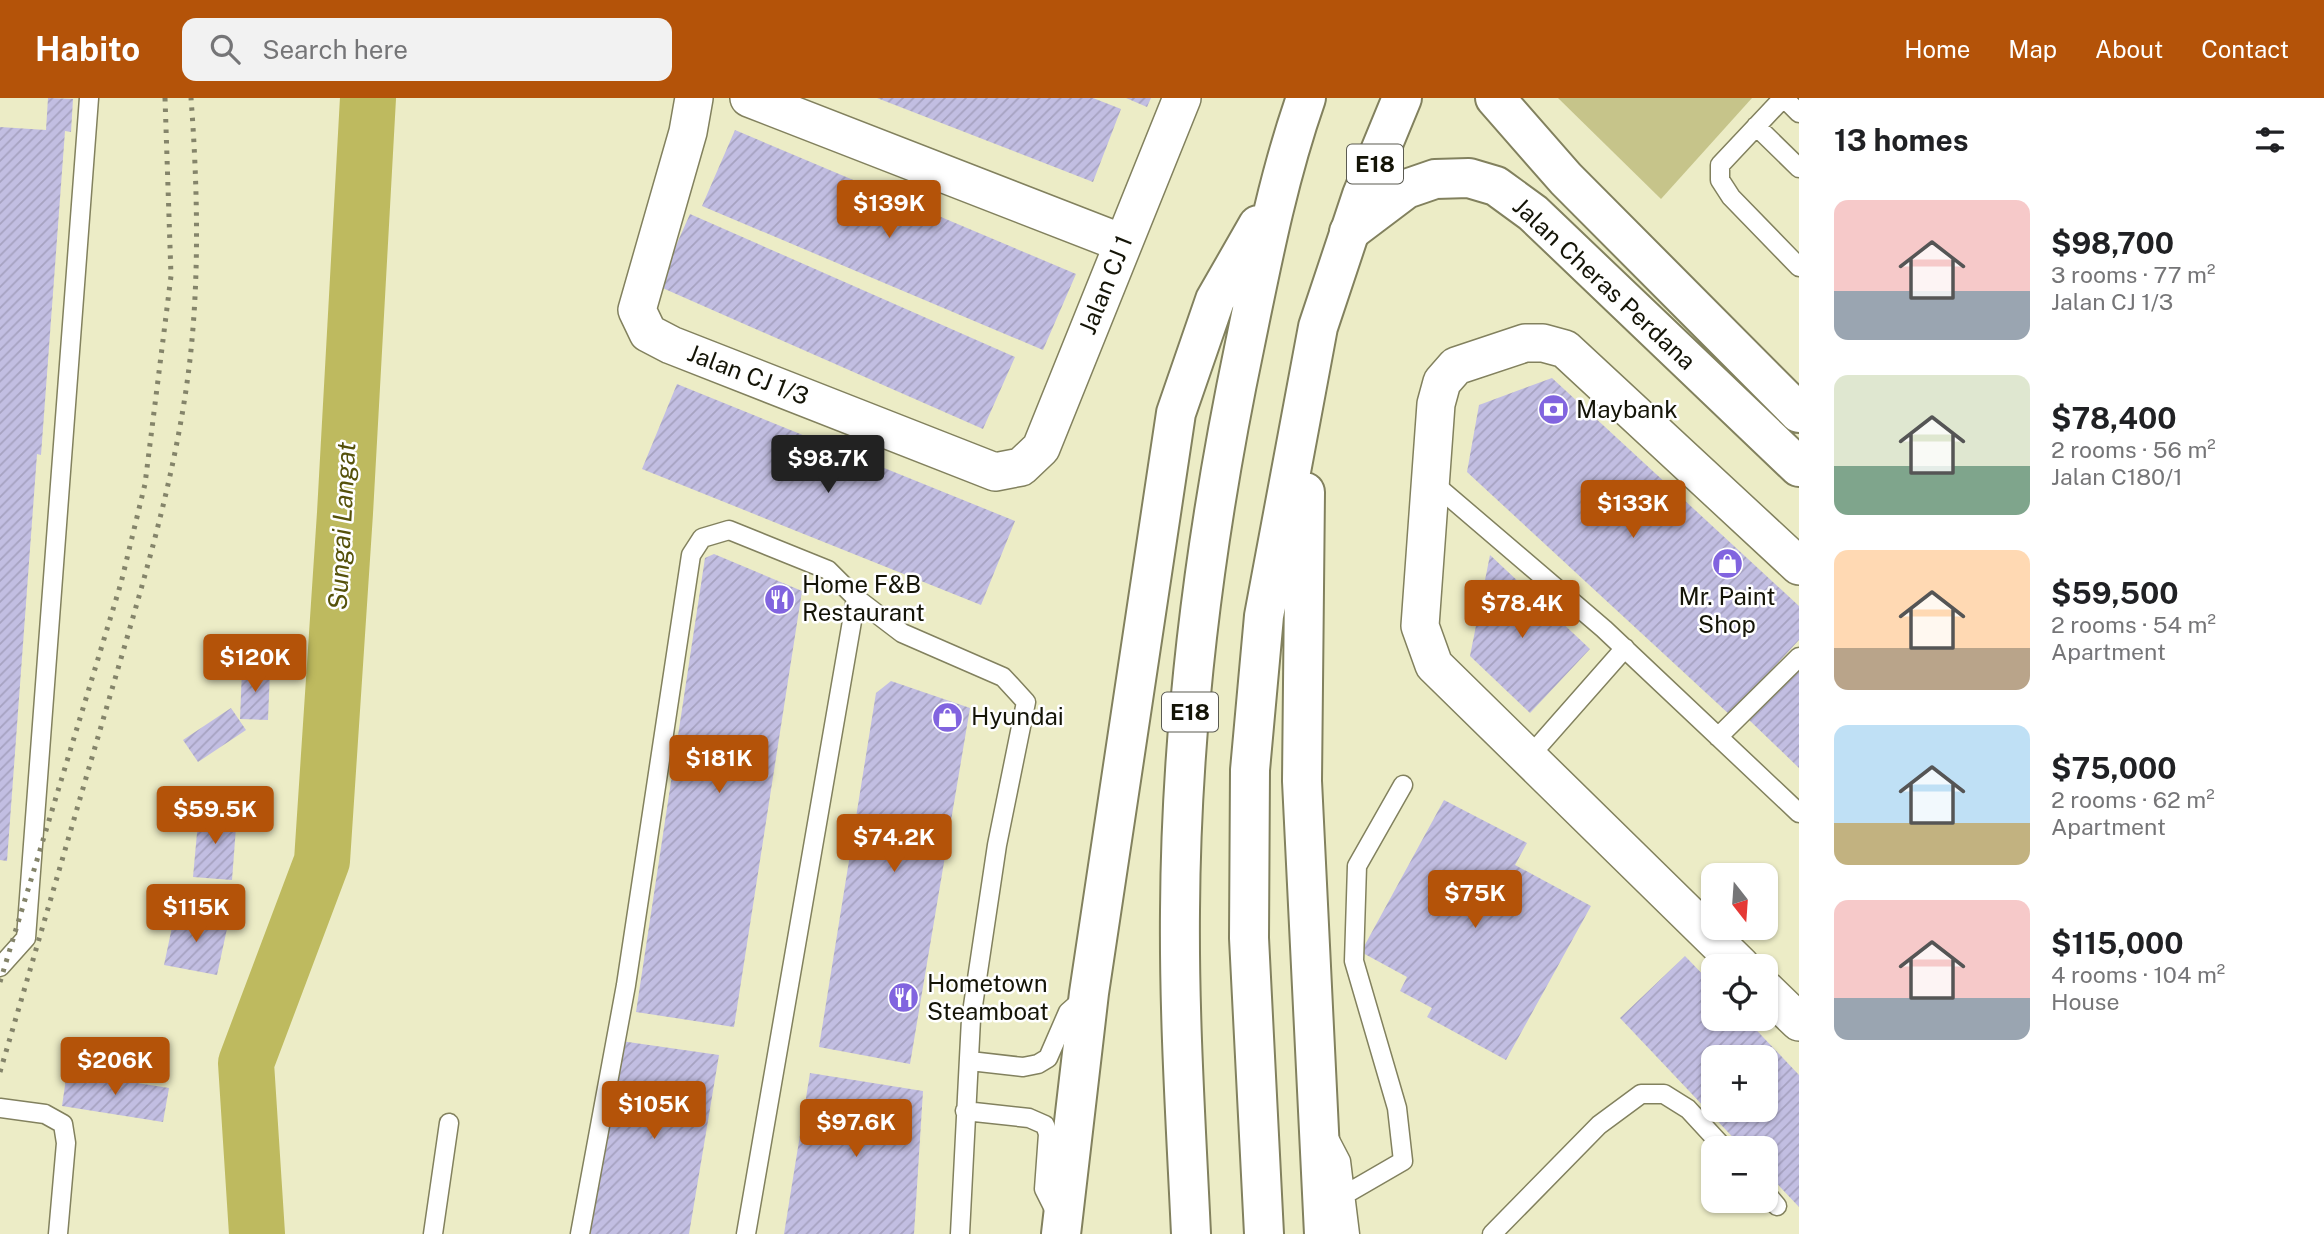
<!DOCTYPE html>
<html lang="en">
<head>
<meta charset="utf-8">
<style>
	body { margin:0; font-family:"Public Sans",sans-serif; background:#f2f2f2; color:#202124; height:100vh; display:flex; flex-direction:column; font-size:26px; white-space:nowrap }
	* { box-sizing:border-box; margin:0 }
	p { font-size:23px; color:#757577 }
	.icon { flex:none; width:38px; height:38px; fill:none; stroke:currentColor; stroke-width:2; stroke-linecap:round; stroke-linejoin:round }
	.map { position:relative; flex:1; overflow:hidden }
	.panel { display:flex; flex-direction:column; background:#fff; width:525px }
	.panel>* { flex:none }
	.needle { width:46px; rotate:163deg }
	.tools { position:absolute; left:1701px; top:765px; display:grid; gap:14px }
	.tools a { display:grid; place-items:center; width:77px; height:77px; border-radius:14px; background:#fff; box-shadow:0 2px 5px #0004; font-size:35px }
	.price { position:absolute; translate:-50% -60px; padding:0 16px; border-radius:7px; background:#b45309; color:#fff; font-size:23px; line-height:46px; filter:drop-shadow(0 2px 4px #0008) }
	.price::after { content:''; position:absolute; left:50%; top:42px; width:21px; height:16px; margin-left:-10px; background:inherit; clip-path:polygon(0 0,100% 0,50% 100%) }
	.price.current { background:#222; color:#fff }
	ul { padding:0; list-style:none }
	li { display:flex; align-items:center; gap:21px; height:175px; padding:0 35px }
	li span { display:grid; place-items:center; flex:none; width:196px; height:140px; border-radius:14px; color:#555 }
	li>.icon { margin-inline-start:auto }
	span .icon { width:84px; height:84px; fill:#fffc; stroke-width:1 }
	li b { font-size:30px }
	h2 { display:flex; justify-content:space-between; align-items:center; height:84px; padding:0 35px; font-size:30px }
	header { display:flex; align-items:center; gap:42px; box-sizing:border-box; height:98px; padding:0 35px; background:#b45309; color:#fff }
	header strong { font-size:33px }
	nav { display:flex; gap:38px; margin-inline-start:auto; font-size:24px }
	.search { width:490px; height:63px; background:#f2f2f2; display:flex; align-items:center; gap:18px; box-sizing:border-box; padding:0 24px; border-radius:14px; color:#757577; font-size:26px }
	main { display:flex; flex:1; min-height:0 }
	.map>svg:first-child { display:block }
</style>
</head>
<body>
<header>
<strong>Habito</strong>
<div class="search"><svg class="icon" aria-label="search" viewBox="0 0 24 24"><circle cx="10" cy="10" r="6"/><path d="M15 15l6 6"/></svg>Search here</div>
<nav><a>Home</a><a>Map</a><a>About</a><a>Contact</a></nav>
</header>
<main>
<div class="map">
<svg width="1799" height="1136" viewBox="0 0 1799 1136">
	<defs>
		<pattern id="building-hatch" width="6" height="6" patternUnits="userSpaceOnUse" patternTransform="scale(1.75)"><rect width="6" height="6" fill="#c2bee2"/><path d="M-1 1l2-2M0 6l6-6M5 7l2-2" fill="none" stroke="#a6a2c0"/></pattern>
	</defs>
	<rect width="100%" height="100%" fill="#ececc6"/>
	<path fill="#c6c48a" d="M1558,0H1752L1661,101Z"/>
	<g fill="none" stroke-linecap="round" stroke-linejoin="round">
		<path stroke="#beba5f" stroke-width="56" d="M257,1136L246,965L322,763L345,415L368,0"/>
	</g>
	<path fill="url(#building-hatch)" fill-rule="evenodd" d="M48,0L73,1L71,34L65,33L41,357L37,356L7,763L0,762V29L46,32Z
		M877,0H1093L1121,11L1093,84Z
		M1126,0H1151L1147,9Z
		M735,32L1076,176L1043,252L702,108Z
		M690,116L1015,259L983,331L658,188Z
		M1552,280L1799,508V542L1730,617L1467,374L1479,307Z
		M677,286L1015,423L981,507L642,371Z
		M714,456L802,493L734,929L636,914L705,460Z
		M1490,457L1590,551L1530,615L1470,558Z
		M1799,567V670L1747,620Z
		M242,571L270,572L268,622L240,621Z
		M891,583L970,610L910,966L819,949L876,595Z
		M231,610L246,632L198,664L183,642Z
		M1444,702L1527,745L1515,767L1591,808L1506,962L1427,919L1432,910L1400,893L1407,879L1361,854Z
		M199,713L237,716L232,782L193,779Z
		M175,815L228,826L217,877L164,867Z
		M1685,858L1713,887V920H1745L1799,977V1109L1766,1074V1050H1743L1620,920ZM1713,959H1766V1012H1713Z
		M621,943L719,957L689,1136H588Z
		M67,974L169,990L163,1024L62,1008Z
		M810,975L923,993L914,1136H784Z"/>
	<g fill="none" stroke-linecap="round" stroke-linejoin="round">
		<defs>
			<path id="service" d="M1783,0L1720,67V82L1731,99L1799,169
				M1784,0L1799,15
				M1756,28L1799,70
				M1432,384L1604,531L1799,715
				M1718,639L1799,559
				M1528,660L1625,550
				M0,869L26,840L89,0
				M970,963L1023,969L1038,966L1048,960L1068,914L1085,899
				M0,1010L45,1016L63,1026L66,1045L58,1136
				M965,1013L1029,1020L1045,1027L1048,1036L1044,1091L1057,1117
				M1328,1038L1341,1063L1350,1136
				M1766,1095L1777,1108
				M1346,1096L1403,1063L1397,1010L1354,863L1357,768L1403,687
				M433,1136L449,1025
				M580,1136L626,887L691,457L702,440L729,432L828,472L856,500
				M746,1136L856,500L902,535L1003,579L1026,604L997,747L971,921L960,1136
				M1492,1136L1599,1027L1641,996H1664L1688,1011L1724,1050"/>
			<path id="minor" d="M694,0L688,34L637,212L648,235L671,247L995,374L1021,369L1041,350L1182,0
				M749,0L1122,145
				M1741,868L1434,567L1420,528L1436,306L1442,284L1456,268L1525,245H1543L1565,251L1799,468
				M1766,892L1799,924"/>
			<path id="tertiary" d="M1495,0L1566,81L1799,315
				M1349,134L1406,91L1435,81L1469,80L1496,88L1533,115L1799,369"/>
			<path id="motorway" d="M1305,394L1302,683L1324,1136
				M1061,1136L1089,895L1176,315L1215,202L1258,127
				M1191,1136C1186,1029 1179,921 1180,813C1181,623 1206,432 1245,246C1262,163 1278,80 1306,0
				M1264,1136L1249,840L1250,672L1264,518L1318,229L1362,97L1402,0"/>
		</defs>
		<use href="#service" stroke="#82815e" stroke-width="21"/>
		<use href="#minor" stroke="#82815e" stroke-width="40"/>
		<use href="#tertiary" stroke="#82815e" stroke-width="42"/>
		<use href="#motorway" stroke="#82815e" stroke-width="42"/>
		<use href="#service" stroke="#fff" stroke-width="18"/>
		<use href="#minor" stroke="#fff" stroke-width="37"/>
		<use href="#tertiary" stroke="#fff" stroke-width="38"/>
		<use href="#motorway" stroke="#fff" stroke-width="38"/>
		<path stroke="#84846a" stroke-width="5" stroke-dasharray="3.5 7" stroke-linecap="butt" d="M0,884L121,485L145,386L171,178L165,0
			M0,974C37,849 73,724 110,598C140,495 172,392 187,285C200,193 198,93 191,0"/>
	</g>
	<defs>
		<symbol id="bank-disc" viewBox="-11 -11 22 22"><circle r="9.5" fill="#8164df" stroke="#fff"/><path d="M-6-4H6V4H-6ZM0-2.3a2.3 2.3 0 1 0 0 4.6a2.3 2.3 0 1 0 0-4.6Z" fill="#fff"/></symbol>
		<symbol id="shop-disc" viewBox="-11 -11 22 22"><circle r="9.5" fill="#8164df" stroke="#fff"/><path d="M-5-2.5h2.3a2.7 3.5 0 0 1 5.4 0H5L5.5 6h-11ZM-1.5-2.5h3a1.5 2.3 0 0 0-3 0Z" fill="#fff"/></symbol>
		<symbol id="restaurant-disc" viewBox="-11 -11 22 22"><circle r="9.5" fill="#8164df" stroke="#fff"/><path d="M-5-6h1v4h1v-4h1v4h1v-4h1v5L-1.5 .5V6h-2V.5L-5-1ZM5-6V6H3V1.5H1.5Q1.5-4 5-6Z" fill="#fff"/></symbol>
	</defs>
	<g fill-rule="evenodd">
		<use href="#bank-disc" x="1536" y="294" width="35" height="35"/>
		<use href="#shop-disc" x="1710" y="448" width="35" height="35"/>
		<use href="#restaurant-disc" x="762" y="484" width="35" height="35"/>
		<use href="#shop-disc" x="930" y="602" width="35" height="35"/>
		<use href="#restaurant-disc" x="886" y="882" width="35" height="35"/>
	</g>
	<g text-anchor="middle" stroke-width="5" stroke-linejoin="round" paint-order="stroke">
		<g fill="#fff" stroke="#5a5a51" stroke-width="2">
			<rect x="1347" y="46.5" width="56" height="39" rx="5"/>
			<rect x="1162" y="594.5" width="56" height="39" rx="5"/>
		</g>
		<g font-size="23" font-weight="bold" fill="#141407">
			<text x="1375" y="74">E18</text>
			<text x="1190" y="622">E18</text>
		</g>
		<g font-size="24" fill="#141407" stroke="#fff">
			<text transform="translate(1604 186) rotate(43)" y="8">Jalan Cheras Perdana</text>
			<text transform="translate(1106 187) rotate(-68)" y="8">Jalan CJ 1</text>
			<text transform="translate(748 277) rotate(21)" y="8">Jalan CJ 1/3</text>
		</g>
		<g font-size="24" fill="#141407" stroke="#fff" text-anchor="start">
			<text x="1576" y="320">Maybank</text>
			<text x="802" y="495">Home F&amp;B<tspan x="802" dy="28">Restaurant</tspan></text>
			<text x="1727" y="507" text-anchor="middle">Mr. Paint<tspan x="1727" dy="28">Shop</tspan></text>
			<text x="971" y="627">Hyundai</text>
			<text x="927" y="894">Hometown<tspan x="927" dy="28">Steamboat</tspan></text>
		</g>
		<g font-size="26" font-style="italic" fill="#55510a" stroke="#fff">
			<text transform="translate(342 428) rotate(-87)" y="9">Sungai Langat</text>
		</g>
	</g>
</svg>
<div class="tools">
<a><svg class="needle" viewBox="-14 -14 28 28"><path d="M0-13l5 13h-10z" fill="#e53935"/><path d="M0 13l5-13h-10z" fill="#757577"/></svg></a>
<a><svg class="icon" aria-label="locate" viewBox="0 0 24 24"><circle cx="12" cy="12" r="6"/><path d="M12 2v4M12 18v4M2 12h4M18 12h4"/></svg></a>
<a>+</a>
<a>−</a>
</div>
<b class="price" style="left:889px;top:142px">$139K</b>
<b class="price current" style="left:828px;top:397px">$98.7K</b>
<b class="price" style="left:1633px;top:442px">$133K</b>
<b class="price" style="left:1522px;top:542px">$78.4K</b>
<b class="price" style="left:255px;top:596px">$120K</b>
<b class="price" style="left:719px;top:697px">$181K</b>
<b class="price" style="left:215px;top:748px">$59.5K</b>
<b class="price" style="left:894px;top:776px">$74.2K</b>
<b class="price" style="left:1475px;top:832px">$75K</b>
<b class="price" style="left:196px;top:846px">$115K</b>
<b class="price" style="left:115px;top:999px">$206K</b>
<b class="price" style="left:654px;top:1043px">$105K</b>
<b class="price" style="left:856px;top:1061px">$97.6K</b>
</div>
<section class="panel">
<h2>13 homes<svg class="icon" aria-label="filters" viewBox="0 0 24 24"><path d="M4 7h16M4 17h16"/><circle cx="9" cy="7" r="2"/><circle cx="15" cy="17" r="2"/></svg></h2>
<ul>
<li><span style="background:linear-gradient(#f6c9c9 65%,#9aa5b1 0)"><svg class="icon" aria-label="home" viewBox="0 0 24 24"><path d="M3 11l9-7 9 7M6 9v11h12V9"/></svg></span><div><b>$98,700</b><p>3 rooms · 77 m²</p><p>Jalan CJ 1/3</p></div></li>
<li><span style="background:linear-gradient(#dfe7d0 65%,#7fa58c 0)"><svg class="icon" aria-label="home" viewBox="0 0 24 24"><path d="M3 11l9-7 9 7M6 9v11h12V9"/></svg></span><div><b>$78,400</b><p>2 rooms · 56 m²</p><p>Jalan C180/1</p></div></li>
<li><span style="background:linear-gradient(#ffd9b3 70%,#b9a48a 0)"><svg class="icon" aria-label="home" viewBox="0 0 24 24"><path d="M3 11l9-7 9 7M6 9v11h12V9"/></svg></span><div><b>$59,500</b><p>2 rooms · 54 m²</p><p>Apartment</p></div></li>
<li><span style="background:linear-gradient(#bfe0f5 70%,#c2b280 0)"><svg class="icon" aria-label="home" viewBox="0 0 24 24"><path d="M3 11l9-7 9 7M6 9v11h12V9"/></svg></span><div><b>$75,000</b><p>2 rooms · 62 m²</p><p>Apartment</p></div></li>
<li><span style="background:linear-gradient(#f6c9c9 70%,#9aa5b1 0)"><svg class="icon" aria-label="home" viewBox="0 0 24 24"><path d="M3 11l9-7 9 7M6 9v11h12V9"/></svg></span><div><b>$115,000</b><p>4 rooms · 104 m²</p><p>House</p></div></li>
</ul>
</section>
</main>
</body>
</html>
